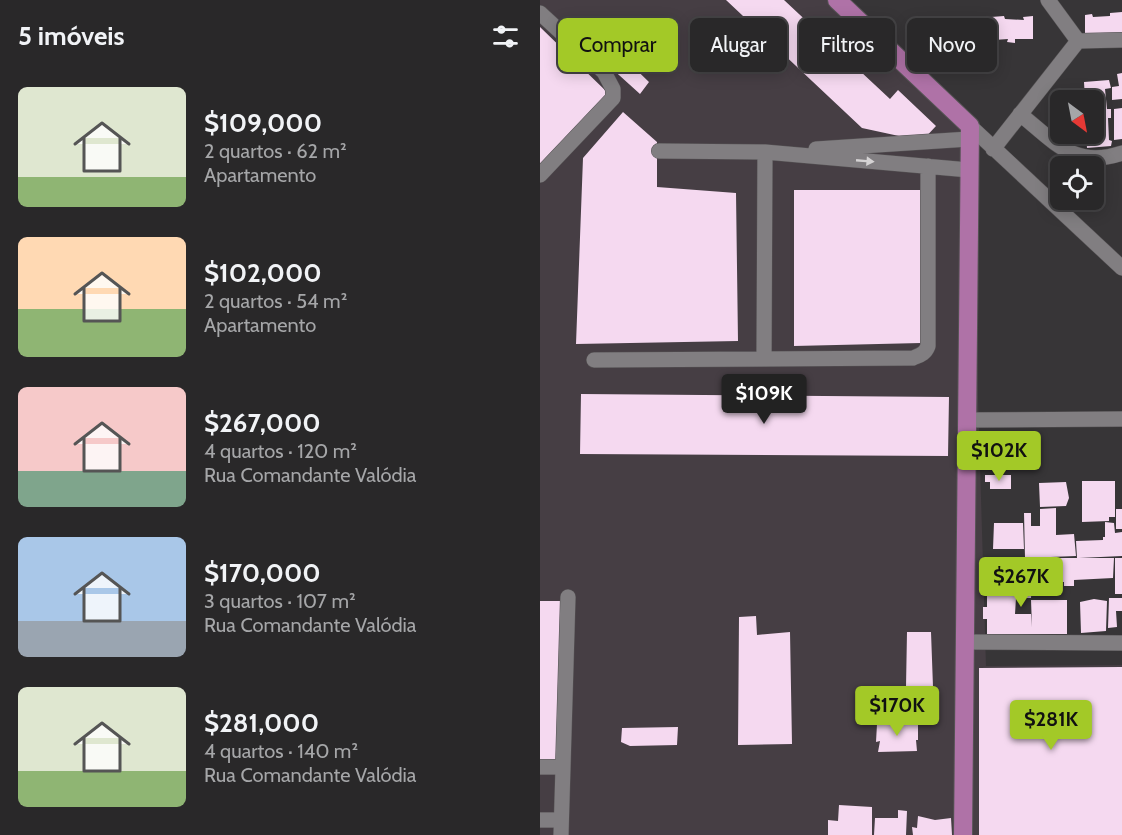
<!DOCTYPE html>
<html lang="pt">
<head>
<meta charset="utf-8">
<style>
	body { margin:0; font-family:Cabin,sans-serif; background:#313031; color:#f1f3f6; height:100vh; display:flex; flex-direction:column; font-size:22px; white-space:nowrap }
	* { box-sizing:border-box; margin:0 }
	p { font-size:20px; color:#a5a6a8 }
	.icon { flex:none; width:33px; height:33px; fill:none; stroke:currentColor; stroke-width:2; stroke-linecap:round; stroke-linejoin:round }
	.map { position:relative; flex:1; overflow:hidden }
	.side { display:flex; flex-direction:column; background:#292829; width:540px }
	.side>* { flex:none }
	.hud { position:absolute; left:18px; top:18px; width:474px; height:54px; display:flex; gap:12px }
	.needle { width:39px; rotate:148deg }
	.buttons { position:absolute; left:510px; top:90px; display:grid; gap:12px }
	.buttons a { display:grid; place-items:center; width:54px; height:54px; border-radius:9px; background:#292829; box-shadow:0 3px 15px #0003,0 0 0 2px #454446; font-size:30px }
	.price { position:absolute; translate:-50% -51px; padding:0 14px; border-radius:6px; background:#a3c927; color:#111; font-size:20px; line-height:39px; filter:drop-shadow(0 2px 3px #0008) }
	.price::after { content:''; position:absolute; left:50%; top:36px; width:18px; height:14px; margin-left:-9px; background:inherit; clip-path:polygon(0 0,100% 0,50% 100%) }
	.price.on { background:#222; color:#fff }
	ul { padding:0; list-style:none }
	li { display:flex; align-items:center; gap:18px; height:150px; padding:0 18px }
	li span { display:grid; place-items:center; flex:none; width:168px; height:120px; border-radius:9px; color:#555 }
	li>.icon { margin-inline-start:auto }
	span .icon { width:72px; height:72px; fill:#fffc; stroke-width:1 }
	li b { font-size:26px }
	h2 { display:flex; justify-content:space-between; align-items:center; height:72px; padding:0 18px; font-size:26px }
	.tag { padding:0 21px; border-radius:9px; background:#292829; box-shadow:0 3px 15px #0003,0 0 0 2px #454446; font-size:21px; line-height:54px }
	.tag.on { background:#a3c927; color:#111 }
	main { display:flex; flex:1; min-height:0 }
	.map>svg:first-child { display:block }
</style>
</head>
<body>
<main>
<section class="side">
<h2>5 imóveis<svg class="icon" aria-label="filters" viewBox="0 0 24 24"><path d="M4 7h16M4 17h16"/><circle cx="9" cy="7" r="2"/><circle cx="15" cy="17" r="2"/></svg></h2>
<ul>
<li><span style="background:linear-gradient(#dfe7d0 75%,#8fb573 0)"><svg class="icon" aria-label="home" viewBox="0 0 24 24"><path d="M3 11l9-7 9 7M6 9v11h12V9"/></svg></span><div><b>$109,000</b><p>2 quartos · 62 m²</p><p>Apartamento</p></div></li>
<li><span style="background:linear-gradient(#ffd9b3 60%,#8fb573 0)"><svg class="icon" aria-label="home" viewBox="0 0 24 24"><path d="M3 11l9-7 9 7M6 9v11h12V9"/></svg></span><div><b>$102,000</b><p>2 quartos · 54 m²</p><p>Apartamento</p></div></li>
<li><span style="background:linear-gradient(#f6c9c9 70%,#7fa58c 0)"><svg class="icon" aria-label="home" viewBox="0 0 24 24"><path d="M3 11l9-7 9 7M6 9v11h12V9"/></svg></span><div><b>$267,000</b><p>4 quartos · 120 m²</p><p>Rua Comandante Valódia</p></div></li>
<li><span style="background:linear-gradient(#a9c7e8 70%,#9aa5b1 0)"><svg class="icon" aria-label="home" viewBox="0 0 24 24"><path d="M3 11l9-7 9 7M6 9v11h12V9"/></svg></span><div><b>$170,000</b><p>3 quartos · 107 m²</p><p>Rua Comandante Valódia</p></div></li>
<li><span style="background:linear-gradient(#dfe7d0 70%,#8fb573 0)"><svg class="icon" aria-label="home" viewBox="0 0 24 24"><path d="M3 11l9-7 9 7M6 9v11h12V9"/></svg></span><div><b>$281,000</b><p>4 quartos · 140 m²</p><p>Rua Comandante Valódia</p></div></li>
</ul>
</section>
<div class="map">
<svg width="582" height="835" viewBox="0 0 582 835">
	<rect width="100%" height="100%" fill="#373537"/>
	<path fill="#463e44" d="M0,0H295L430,126L446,666L582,665V835H0Z"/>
	<path fill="#f5d9f0" d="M186,0H244L350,99L358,90L396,126L382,141L322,128Z
		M582,12V35L545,37V15L552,14L553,17L570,16V13Z
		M464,16L465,19L484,20L483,17L493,16V39H475V43L467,42L468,39L454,40V43H448V40H443L444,43H438L437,39L427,40L426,18H432L433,22L451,20V17Z
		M0,27L69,94L0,169Z
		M79,53L109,82L100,94L69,66Z
		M582,73V99L572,100V87L579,86L577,74Z
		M569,80L571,88L565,89L567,109H571V118H568L569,140L572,141L571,146L547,148L546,134H554V100H545L544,82Z
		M582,108V139L574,140V109Z
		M83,112L117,142V187L196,193L198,341L36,344L43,158Z
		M254,190H381V343L254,346Z
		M41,394L409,397L408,456L40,454Z
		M445,475H471V489H450V482H445Z
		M542,481H575V517H569V521L542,522Z
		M526,482L529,498L526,506L500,507L499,483Z
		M516,508V535L534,534L536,556L485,558L484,513H491V526H500V509Z
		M576,509H582V529H576Z
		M565,522L574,523L575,533L582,532V556L539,558H574L573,578L534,580V586H524V582H520V570H494V558H537L536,541L563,540V537H565Z
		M454,523H483L484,549H453Z
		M575,558H582V594H575Z
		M478,565L479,581H471V583H492L491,598H476L475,614H491L492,627L491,600H527V634H447V619H443V607H447V595H453L452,583H464V580L452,581V567Z
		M569,598H582V611H576L577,627L568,628Z
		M554,599L567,601L566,631L541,633L540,602Z
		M0,601H21L17,762H0Z
		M216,616L217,635L250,632L252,744L198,745L199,617Z
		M367,632H391L393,687H396L395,720L358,718V688L366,687Z
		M582,667V835H439V668Z
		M337,724H378V740H376L377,751L338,752L340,741L336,742Z
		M138,727L137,745L90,746L81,742L82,728Z
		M299,805L332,807V835H288V820L298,821Z
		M358,810L367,811L366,835H334L335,818H358Z
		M378,816L395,820L411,818L412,835H373L372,827L377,828Z"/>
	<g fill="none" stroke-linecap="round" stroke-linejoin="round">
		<defs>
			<path id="minor" d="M508,0L538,41
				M0,13L64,72L73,89V98L0,175
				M538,41L582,40
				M480,114C515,142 534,169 582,153
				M430,126L582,268
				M276,149L429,139
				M453,149L538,41
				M119,151L225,152L429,170
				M224,359L225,152
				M54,360L373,358C380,355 385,354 388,346V166
				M427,420L582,419
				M425,642L582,643
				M0,767H23
				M0,820H21
				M21,835L28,597"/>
			<path id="major" d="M297,0L430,126L423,835"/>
		</defs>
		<use href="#minor" stroke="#565355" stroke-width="16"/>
		<use href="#major" stroke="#565355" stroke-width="20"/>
		<use href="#minor" stroke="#817e81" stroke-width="15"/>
		<use href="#major" stroke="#af72a7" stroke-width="18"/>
	</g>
	<defs><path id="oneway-solid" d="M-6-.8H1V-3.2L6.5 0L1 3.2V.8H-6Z" transform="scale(1.5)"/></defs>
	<use fill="#d5d3d4" href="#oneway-solid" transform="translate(325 161) rotate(5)"/>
</svg>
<div class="buttons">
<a><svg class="needle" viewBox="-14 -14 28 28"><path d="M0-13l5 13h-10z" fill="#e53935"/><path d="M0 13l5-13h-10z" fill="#a5a6a8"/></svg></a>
<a><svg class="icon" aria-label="locate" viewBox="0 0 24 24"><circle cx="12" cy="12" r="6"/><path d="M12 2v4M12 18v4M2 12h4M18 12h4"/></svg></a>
</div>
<b class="price on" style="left:224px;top:425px">$109K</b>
<b class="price" style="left:459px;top:482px">$102K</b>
<b class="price" style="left:481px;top:608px">$267K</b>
<b class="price" style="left:357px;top:737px">$170K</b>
<b class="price" style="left:511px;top:751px">$281K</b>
<div class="hud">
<a class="tag on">Comprar</a>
<a class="tag">Alugar</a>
<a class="tag">Filtros</a>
<a class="tag">Novo</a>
</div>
</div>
</main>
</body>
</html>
